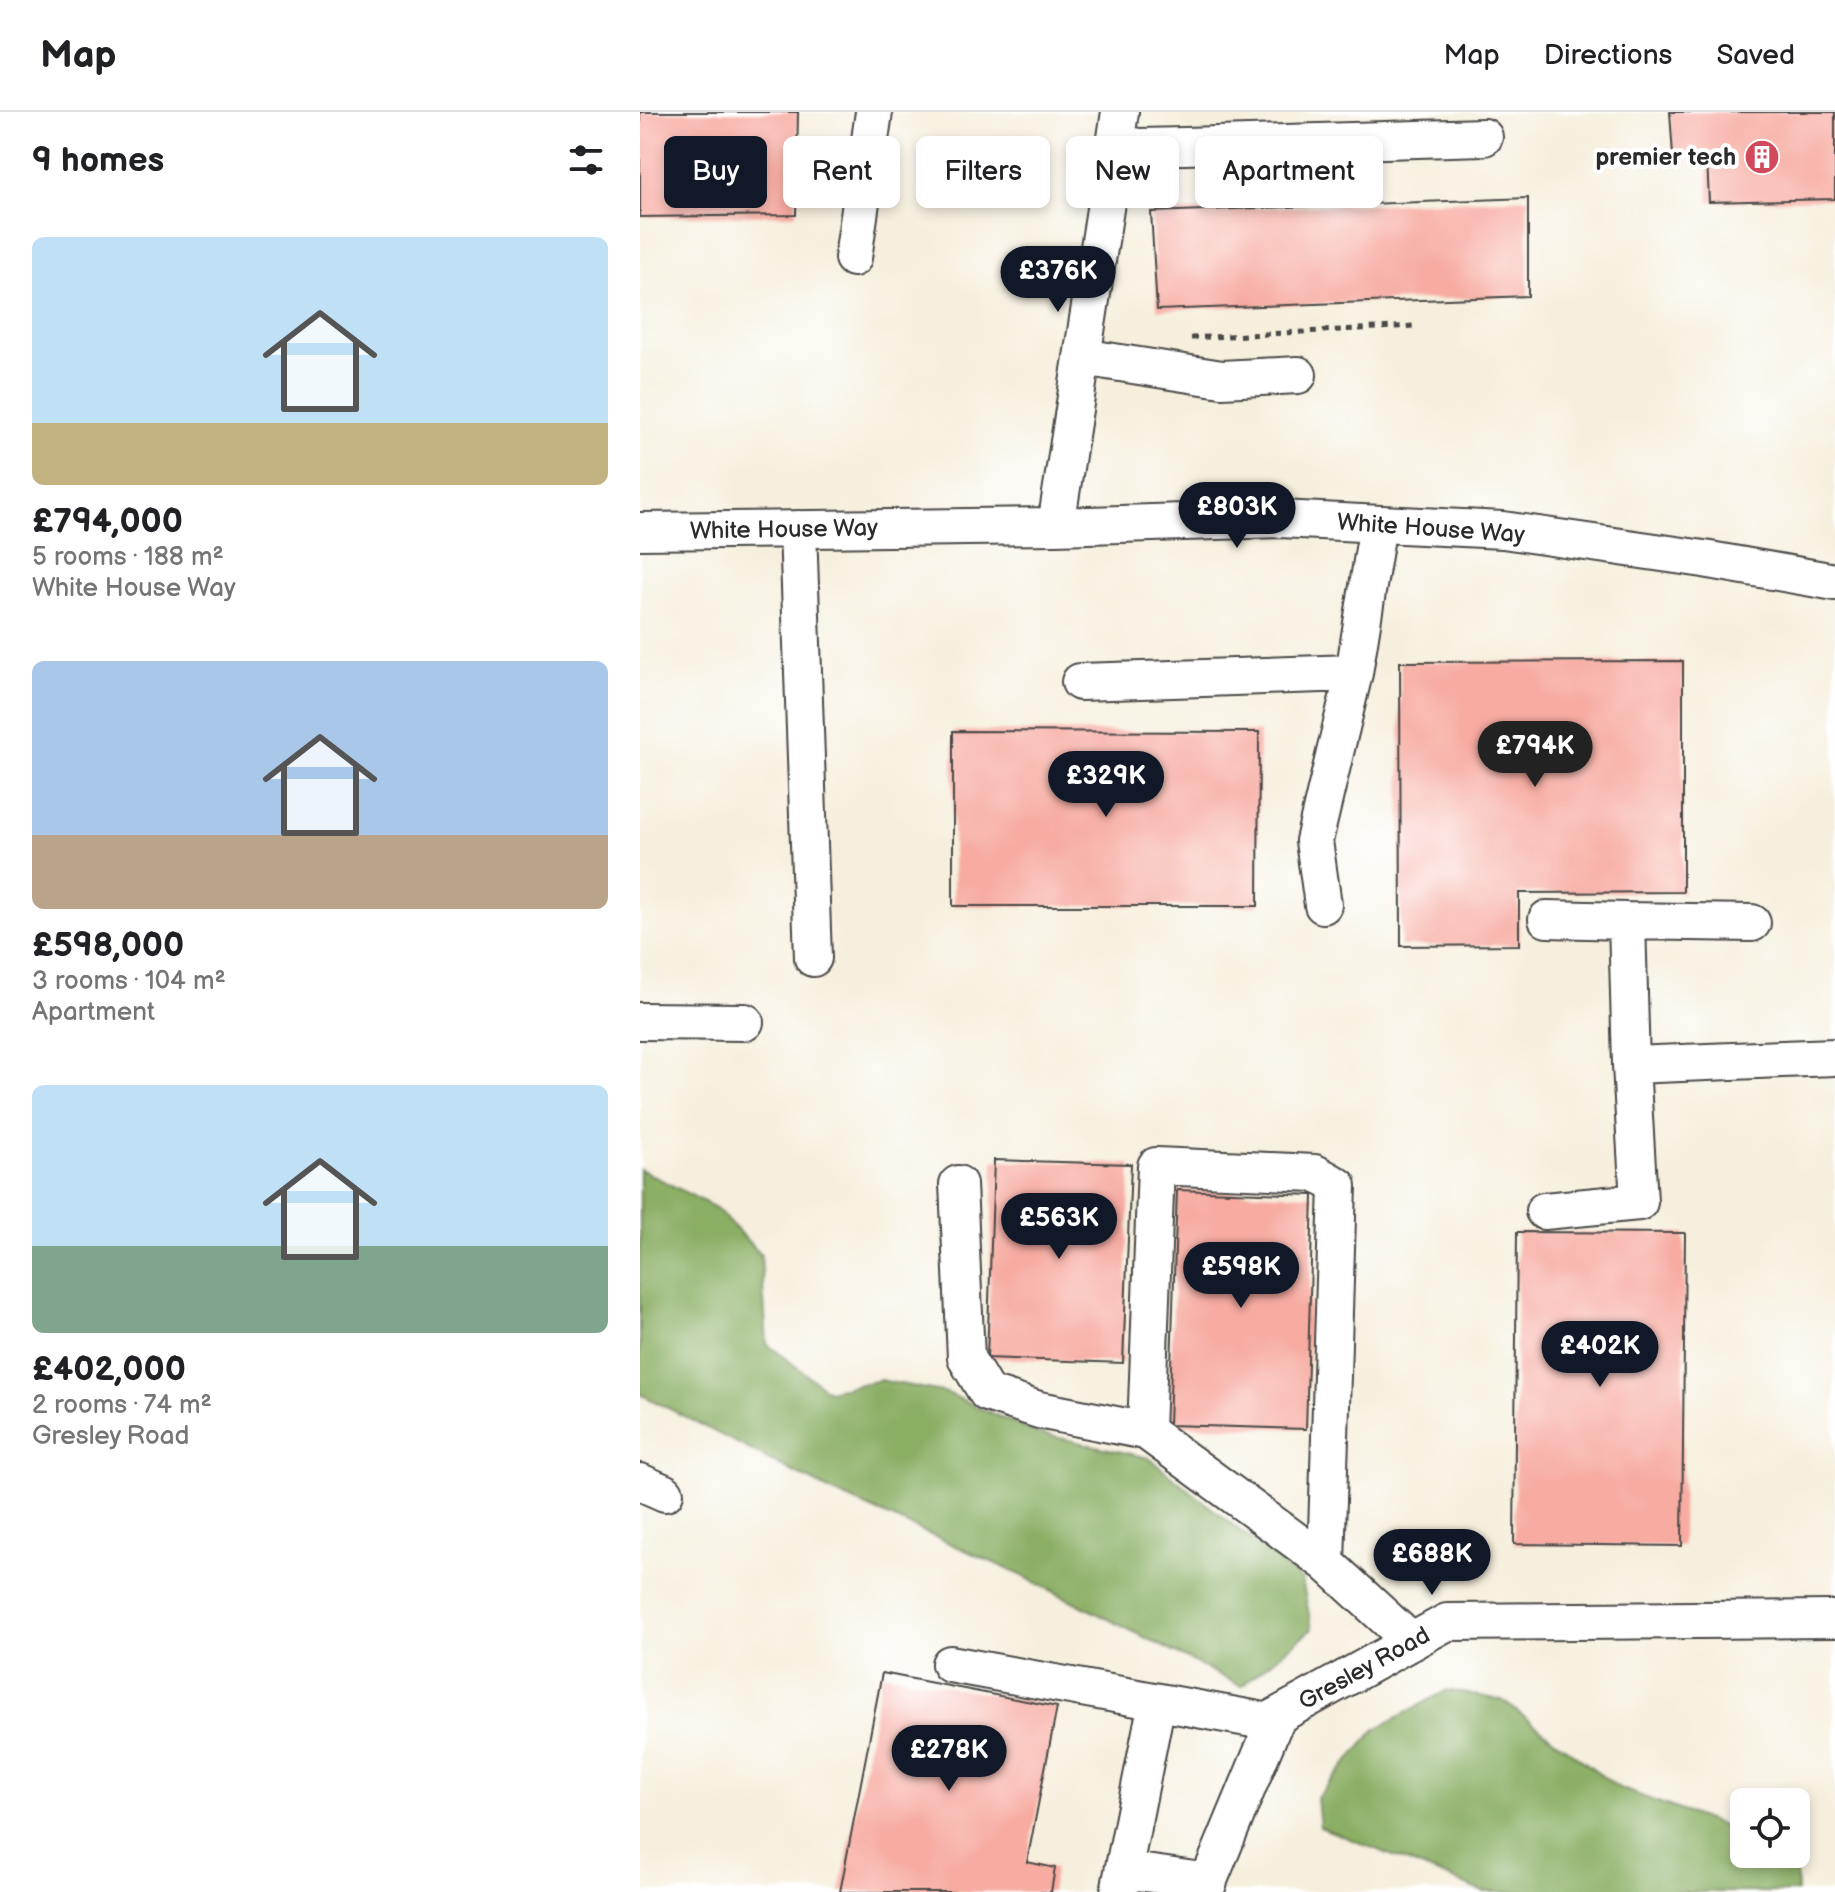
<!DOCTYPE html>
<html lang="en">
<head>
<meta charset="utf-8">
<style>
	body { margin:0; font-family:"Balsamiq Sans",sans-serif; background:#f6f6f6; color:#202124; height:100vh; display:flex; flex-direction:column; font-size:30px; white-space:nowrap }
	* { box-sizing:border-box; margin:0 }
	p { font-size:26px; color:#757577 }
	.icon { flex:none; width:44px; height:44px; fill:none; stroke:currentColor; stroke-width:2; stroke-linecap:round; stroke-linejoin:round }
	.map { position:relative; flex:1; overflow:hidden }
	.panel { display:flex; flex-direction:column; background:#fff; width:640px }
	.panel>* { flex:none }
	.guide { position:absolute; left:24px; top:24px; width:760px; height:72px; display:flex; gap:16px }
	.fabs { position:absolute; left:1090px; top:1676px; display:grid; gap:16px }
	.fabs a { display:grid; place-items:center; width:80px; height:80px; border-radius:12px; background:#fff; box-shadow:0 4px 12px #0003; font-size:40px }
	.price { position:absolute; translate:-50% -68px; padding:0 18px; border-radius:28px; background:#111827; color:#fff; font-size:26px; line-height:52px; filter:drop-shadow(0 2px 4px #0008) }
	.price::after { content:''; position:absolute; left:50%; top:48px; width:24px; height:18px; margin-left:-12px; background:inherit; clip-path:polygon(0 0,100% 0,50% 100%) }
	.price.selected { background:#222; color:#fff }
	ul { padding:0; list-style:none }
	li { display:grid; align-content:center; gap:16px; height:424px; padding:0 32px }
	li span { display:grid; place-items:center; height:248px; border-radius:12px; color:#555 }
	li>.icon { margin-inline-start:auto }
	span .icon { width:144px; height:144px; fill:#fffc; stroke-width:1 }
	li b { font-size:34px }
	h2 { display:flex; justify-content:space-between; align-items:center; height:96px; padding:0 32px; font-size:34px }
	.chip { padding:0 28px; border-radius:12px; background:#fff; box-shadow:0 4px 12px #0003; font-size:28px; line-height:72px }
	.chip.selected { background:#111827; color:#fff }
	header { display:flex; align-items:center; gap:48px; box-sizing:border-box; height:112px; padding:0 40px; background:#fff; border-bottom:2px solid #e0e0e0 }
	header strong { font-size:38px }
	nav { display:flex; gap:44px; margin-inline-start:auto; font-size:28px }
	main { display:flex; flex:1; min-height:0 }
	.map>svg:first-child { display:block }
</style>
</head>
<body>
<header>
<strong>Map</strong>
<nav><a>Map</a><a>Directions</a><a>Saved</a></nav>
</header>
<main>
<section class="panel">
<h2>9 homes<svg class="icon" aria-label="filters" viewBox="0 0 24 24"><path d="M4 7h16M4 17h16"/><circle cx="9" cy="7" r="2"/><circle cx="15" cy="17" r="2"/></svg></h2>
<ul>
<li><span style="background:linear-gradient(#bfe0f5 75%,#c2b280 0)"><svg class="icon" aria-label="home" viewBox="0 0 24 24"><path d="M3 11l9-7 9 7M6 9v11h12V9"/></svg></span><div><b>£794,000</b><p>5 rooms · 188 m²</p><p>White House Way</p></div></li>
<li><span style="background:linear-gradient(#a9c7e8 70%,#b9a48a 0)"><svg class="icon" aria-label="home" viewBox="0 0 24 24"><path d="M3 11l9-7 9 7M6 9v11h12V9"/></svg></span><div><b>£598,000</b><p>3 rooms · 104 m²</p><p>Apartment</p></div></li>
<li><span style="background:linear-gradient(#bfe0f5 65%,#7fa58c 0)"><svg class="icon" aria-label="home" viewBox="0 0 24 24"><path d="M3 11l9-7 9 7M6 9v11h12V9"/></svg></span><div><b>£402,000</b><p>2 rooms · 74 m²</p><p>Gresley Road</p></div></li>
</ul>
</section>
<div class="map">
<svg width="1195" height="1780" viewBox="0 0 1195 1780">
	<rect width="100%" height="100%" fill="#fff"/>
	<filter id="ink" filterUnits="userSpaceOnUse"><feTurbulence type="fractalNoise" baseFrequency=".0125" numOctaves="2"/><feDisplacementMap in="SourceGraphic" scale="16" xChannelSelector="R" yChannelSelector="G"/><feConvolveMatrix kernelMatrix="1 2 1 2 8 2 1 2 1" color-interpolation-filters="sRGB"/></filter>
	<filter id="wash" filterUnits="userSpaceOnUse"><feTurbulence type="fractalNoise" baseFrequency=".006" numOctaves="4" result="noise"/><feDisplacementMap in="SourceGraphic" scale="32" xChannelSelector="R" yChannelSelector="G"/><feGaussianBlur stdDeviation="1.8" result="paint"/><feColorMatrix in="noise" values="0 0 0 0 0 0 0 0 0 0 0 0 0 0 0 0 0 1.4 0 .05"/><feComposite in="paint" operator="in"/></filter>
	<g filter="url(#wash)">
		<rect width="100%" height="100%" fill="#f6efdd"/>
		<path fill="#8aae63" stroke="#5a6c47" stroke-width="2" d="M0,1057L76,1096L121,1143L127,1232L188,1279L240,1268L307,1281L393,1320L509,1346L662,1468L672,1517L601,1574L379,1462L191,1379L0,1282Z
			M807,1578L862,1588L979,1676L1089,1716L1104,1726V1742H1129L1156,1759L1157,1780H844L680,1715L677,1686L736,1617Z"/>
		<g id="blocks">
			<path fill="#f7aba1" d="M0,0H158L156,103L0,105Z
				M1030,0H1195V87L1069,90L1067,46L1033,43Z
				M888,86V184L517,198L511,100Z
				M1043,549V780L879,781V833L761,834L760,550Z
				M313,619L619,620L618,794H313Z
				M354,1048L491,1052L483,1251L347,1246Z
				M537,1078L673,1083L666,1317L529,1313Z
				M877,1120L1045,1121L1042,1434L874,1432Z
				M242,1561L417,1595L387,1750L415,1756L411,1780H200Z"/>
		</g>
	</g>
	<g filter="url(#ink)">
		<use href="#blocks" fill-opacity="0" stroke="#494846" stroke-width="2"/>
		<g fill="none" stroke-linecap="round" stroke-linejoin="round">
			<defs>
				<path id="minor" d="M475,31L499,35L545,34L844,25
					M213,146L234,0
					M442,245L582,267L658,263
					M416,414L480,0
					M158,417L173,846
					M0,419L416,414L640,407L863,418L1064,447L1195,470
					M440,570L714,561L738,412
					M683,793L674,729L714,561
					M907,807L987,809L991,953L1195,945
					M987,809L1112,811
					M0,909L105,910
					M318,1072L326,1246L347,1281L399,1298L506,1319
					M904,1099L999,1090L991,953
					M0,1370L25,1381
					M686,1451L506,1319L516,1054L675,1061L698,1074L686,1451L772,1530
					M310,1552L635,1611
					M484,1758L569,1770
					M479,1780L517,1590
					M564,1780L637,1604L807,1510L1195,1507"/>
			</defs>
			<use href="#minor" stroke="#494846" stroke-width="40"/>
			<path stroke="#494846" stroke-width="5" stroke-dasharray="6 6" stroke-linecap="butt" d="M551,226L774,214"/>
			<use href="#minor" stroke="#fff" stroke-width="36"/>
		</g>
	</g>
	<defs>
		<symbol id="building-disc" viewBox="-11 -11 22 22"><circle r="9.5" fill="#d1495b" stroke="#fff"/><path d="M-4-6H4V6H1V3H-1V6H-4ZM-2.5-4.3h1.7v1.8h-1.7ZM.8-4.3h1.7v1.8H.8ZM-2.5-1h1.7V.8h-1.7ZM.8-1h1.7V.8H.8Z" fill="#fff"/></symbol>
	</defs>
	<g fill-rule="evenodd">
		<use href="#building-disc" x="1102" y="25" width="40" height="40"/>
	</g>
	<g text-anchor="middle" stroke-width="8" stroke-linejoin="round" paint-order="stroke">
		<g font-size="24" font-weight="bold" fill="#2b2b2b" stroke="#fff" text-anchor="end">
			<text x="1096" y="53">premier tech</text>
		</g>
		<g font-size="24" fill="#2b2b2b" stroke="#fff">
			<text transform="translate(791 416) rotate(4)" y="8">White House Way</text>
			<text transform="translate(144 417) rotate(-1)" y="8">White House Way</text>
			<text transform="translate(724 1556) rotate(-29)" y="8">Gresley Road</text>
		</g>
	</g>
</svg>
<div class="fabs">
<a><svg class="icon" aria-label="locate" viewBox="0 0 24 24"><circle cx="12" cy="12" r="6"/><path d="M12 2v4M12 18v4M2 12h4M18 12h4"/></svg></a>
</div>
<b class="price" style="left:418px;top:202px">£376K</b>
<b class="price" style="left:597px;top:438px">£803K</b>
<b class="price selected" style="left:895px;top:677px">£794K</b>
<b class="price" style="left:466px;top:707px">£329K</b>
<b class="price" style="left:419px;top:1149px">£563K</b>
<b class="price" style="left:601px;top:1198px">£598K</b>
<b class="price" style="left:960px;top:1277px">£402K</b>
<b class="price" style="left:792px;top:1485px">£688K</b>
<b class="price" style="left:309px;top:1681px">£278K</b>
<div class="guide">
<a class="chip selected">Buy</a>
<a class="chip">Rent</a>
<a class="chip">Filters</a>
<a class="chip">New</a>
<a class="chip">Apartment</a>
</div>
</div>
</main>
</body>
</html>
